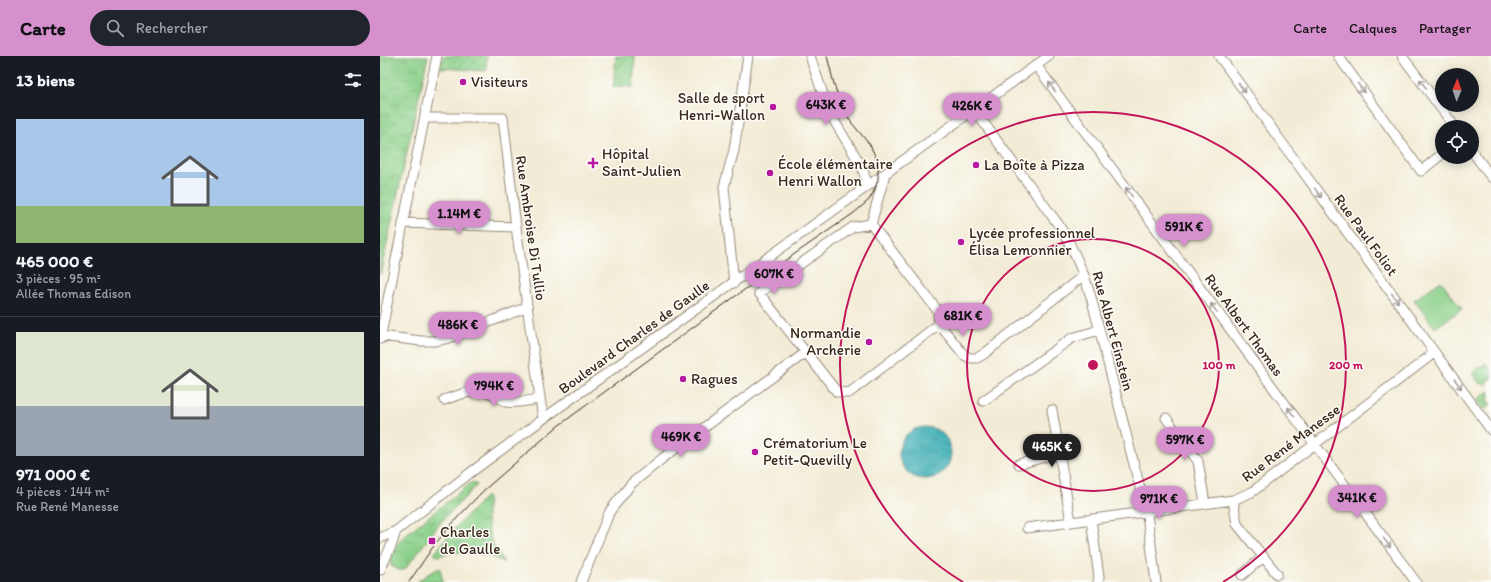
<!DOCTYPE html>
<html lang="fr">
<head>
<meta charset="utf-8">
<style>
	body { margin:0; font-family:Itim,sans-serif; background:#20242c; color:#f1f3f6; height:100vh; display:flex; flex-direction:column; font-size:15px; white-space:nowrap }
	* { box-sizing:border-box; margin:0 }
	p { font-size:13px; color:#9ea1a6 }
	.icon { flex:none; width:22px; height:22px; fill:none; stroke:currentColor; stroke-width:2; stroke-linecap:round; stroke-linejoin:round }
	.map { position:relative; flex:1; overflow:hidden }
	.side { display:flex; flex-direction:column; background:#171b24; width:380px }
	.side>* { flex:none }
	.needle { width:26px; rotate:2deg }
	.fabs { position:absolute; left:1055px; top:12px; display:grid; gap:8px }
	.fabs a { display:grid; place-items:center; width:44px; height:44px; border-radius:50%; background:#171b24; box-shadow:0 2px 10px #0003; font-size:20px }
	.price { position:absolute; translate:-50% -34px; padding:0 9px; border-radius:14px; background:#d690ce; color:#111; font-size:13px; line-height:26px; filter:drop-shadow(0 1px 2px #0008) }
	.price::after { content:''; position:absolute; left:50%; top:24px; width:12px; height:9px; margin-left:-6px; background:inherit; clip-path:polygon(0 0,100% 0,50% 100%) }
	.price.active { background:#222; color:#fff }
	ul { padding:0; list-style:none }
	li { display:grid; align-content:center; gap:8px; height:212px; padding:0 16px }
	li+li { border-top:1px solid #363941 }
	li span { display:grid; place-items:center; height:124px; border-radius:0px; color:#555 }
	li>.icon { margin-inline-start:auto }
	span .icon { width:72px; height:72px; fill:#fffc; stroke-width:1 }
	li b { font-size:17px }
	h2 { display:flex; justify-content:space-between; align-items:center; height:48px; padding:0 16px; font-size:17px }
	header { display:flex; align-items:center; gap:24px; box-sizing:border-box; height:56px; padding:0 20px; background:#d690ce; color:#111 }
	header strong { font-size:19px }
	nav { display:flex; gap:22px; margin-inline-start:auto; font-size:14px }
	.search { width:280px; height:36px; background:#20242c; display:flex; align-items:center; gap:10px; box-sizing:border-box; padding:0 14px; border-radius:22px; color:#9ea1a6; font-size:15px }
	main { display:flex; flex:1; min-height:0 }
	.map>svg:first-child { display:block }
</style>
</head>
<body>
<header>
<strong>Carte</strong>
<div class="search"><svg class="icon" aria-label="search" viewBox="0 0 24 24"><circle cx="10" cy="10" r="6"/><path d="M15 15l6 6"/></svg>Rechercher</div>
<nav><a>Carte</a><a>Calques</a><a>Partager</a></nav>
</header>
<main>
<section class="side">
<h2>13 biens<svg class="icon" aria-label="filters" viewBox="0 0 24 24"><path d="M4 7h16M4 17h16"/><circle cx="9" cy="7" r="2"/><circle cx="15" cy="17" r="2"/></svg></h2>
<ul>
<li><span style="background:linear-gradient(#a9c7e8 70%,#8fb573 0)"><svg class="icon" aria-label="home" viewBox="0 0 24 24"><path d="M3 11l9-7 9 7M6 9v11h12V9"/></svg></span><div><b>465 000 €</b><p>3 pièces · 95 m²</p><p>Allée Thomas Edison</p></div></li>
<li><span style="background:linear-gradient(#dfe7d0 60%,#9aa5b1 0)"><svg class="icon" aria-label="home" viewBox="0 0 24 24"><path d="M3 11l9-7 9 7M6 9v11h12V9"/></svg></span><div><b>971 000 €</b><p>4 pièces · 144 m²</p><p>Rue René Manesse</p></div></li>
</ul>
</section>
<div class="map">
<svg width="1111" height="526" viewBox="0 0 1111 526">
	<defs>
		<pattern id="grass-tufts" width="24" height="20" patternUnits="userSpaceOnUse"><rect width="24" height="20" fill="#8bd08a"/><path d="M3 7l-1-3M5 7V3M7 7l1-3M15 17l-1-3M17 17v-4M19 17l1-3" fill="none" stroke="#73a970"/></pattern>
		<pattern id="park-crowns" width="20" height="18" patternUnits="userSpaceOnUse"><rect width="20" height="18" fill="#8bd08a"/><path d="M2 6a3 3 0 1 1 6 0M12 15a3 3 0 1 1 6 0" fill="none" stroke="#73a970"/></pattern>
		<pattern id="garden-furrows" width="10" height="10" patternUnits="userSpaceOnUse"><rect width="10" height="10" fill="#8bd08a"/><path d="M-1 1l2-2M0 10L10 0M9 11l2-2" fill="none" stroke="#73a970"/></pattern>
		<pattern id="water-ripples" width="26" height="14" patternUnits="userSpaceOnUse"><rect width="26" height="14" fill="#3daeb5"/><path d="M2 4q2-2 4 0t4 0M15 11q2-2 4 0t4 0" fill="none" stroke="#348e93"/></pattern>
	</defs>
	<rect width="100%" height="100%" fill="#fdfcf7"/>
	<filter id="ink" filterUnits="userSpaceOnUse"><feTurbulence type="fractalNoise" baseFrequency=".025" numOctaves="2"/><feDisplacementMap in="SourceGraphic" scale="8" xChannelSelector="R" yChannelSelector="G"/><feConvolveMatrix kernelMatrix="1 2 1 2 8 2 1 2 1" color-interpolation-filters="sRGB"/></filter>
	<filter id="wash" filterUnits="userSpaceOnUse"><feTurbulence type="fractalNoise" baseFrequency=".012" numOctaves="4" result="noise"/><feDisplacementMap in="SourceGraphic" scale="16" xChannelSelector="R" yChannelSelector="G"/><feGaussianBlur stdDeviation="0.9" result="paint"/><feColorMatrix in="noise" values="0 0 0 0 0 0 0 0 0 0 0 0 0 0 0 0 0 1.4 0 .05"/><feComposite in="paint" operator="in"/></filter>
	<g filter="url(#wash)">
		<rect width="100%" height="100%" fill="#f2ebd5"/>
		<path fill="url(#grass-tufts)" stroke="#637d54" d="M92,426L97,429L61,466L26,512L24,514H19L11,510C10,498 16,488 24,480Z
			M106,440L108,442C104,465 109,487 124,506C102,496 80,493 57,500L54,498L72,475Z
			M60,512L63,526H37L48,518Z"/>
		<path fill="url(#park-crowns)" stroke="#637d54" d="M0,0H48L0,219Z
			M1106,307L1111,314V324L1107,323L1106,328L1099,327L1092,317Z
			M1107,336H1110L1108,345L1111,348L1104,353L1097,344Z"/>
		<path fill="url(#garden-furrows)" stroke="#637d54" d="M63,0H107L106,15L60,12Z
			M236,0H255L253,31L236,30V32L233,31Z"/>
		<path fill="#8bd08a" stroke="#637d54" d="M1061,225L1082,253L1055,272L1034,244Z"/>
		<path fill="url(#water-ripples)" stroke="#3c6c6a" d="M519 397a26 26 0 1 1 52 0a26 26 0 1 1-52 0Z"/>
	</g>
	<g filter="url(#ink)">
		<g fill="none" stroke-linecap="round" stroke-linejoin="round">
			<defs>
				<path id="minor" d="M430,0L449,56L482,111L486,124L480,134
					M839,0L1111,374
					M958,0L1041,115L1062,98
					M1022,0L1075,71
					M656,9L1036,526
					M598,51L669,0
					M598,59L678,168C693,191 703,215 711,241L767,459L776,526
					M45,62H123L136,171L163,363
					M1092,95L1111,121
					M23,167L136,171
					M491,168L473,171L379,237L457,336L469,337L559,268
					M491,168L558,255L559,268L584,299L590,302H597L604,298L704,219
					M491,168L505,118
					M354,227L344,131L354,94L368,0
					M1,280L41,285H54L69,282L147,251
					M0,283L57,0
					M64,344C78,339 97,331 112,338C117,340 121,344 126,346C134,348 151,344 160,343
					M603,345L692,282L719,274
					M672,354L691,466
					M786,362L818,405L825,448
					M639,408L680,397
					M853,444L857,468L897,518
					M711,463L719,521L718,526
					M647,472L853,444L872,436L1054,297
					M0,482L16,475L90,417L163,363L588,58
					M0,514L12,488L16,475
					M862,519L883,501
					M201,526L230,455L251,428L283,402L425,297"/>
			</defs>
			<use href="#minor" stroke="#968a7a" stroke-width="11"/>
			<use href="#minor" stroke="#fff" stroke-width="9"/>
			<path stroke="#3b2a1e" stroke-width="1" d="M29,526L55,488L78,461L104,434L178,370L390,215L474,157L489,144L493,137L498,124V110L497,104L490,89L471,66L461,49L454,28L447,0"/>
		</g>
		<defs><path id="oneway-shaft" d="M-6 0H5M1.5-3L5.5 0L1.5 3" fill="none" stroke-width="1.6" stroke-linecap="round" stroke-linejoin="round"/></defs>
		<g stroke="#a79f9a">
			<use href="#oneway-shaft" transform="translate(1043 28) rotate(-127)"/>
			<use href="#oneway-shaft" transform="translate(672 31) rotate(-126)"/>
			<use href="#oneway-shaft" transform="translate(862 32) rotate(54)"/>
			<use href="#oneway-shaft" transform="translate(981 32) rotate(54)"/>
			<use href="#oneway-shaft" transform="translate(749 136) rotate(-126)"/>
			<use href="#oneway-shaft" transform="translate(938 137) rotate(54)"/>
			<use href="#oneway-shaft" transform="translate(1015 242) rotate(54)"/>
			<use href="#oneway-shaft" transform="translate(834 252) rotate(-126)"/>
			<use href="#oneway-shaft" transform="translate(1078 328) rotate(54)"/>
			<use href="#oneway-shaft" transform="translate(911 356) rotate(-126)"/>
			<use href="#oneway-shaft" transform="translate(1007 487) rotate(54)"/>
		</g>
	</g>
	<g fill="none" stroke="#c2185b" stroke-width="2">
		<circle cx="713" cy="309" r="126"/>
		<path d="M583 526A253 253 0 1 1 843 526"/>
	</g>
	<g fill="#b5179e" stroke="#fdfcf7" stroke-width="1.5">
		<circle cx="83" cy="26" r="4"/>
		<circle cx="393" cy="51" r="4"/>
		<path d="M211 101h4v4h4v4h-4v4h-4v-4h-4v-4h4z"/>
		<circle cx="596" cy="109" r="4"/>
		<circle cx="390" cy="117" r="4"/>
		<circle cx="581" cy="186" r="4"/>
		<circle cx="489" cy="286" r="4"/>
		<circle cx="303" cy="323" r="4"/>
		<circle cx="375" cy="396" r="4"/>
		<rect x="48" y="481" width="8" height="8" rx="2"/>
	</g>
	<g text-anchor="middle" stroke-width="3" stroke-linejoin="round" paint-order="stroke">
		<g font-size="15" fill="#3b2a1e" stroke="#fdfcf7" text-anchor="start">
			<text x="91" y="31">Visiteurs</text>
			<text x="385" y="47" text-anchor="end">Salle de sport<tspan x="385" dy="17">Henri-Wallon</tspan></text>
			<text x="222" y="103">Hôpital<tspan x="222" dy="17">Saint-Julien</tspan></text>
			<text x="398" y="113">École élémentaire<tspan x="398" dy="17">Henri Wallon</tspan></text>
			<text x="604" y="114">La Boîte à Pizza</text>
			<text x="589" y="182">Lycée professionnel<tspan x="589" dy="17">Élisa Lemonnier</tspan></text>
			<text x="481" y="282" text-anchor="end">Normandie<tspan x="481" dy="17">Archerie</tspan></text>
			<text x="311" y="328">Ragues</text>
			<text x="383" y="392">Crématorium Le<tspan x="383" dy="17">Petit-Quevilly</tspan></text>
			<text x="60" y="481">Charles<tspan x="60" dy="17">de Gaulle</tspan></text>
		</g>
		<g font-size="15" fill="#3b2a1e" stroke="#fdfcf7">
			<text transform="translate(151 172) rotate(82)" y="5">Rue Ambroise Di Tullio</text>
			<text transform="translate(986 179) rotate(54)" y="5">Rue Paul Foliot</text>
			<text transform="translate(864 269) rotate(54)" y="5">Rue Albert Thomas</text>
			<text transform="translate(733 275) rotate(75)" y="5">Rue Albert Einstein</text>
			<text transform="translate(254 281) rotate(-36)" y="5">Boulevard Charles de Gaulle</text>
			<text transform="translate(911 387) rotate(-37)" y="5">Rue René Manesse</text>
		</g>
	</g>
	<circle cx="713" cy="309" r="6" fill="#c2185b" stroke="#fdfcf7" stroke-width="2"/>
	<g font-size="12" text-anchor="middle" font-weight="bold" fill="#c2185b" stroke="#fdfcf7" stroke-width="3" stroke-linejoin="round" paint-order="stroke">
		<text x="839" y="313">100 m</text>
		<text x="966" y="313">200 m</text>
	</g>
</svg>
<div class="fabs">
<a><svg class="needle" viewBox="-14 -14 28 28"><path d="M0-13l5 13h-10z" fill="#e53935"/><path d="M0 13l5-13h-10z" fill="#9ea1a6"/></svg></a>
<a><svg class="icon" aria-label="locate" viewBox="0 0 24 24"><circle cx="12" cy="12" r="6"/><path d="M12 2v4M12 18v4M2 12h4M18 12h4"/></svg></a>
</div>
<b class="price" style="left:446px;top:70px">643K €</b>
<b class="price" style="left:592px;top:71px">426K €</b>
<b class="price" style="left:79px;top:179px">1.14M €</b>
<b class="price" style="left:804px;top:192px">591K €</b>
<b class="price" style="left:394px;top:239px">607K €</b>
<b class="price" style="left:583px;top:281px">681K €</b>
<b class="price" style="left:78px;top:290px">486K €</b>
<b class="price" style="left:114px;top:351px">794K €</b>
<b class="price" style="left:301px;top:402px">469K €</b>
<b class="price" style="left:805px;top:405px">597K €</b>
<b class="price active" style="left:672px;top:412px">465K €</b>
<b class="price" style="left:977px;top:463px">341K €</b>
<b class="price" style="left:779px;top:464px">971K €</b>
</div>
</main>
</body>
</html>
